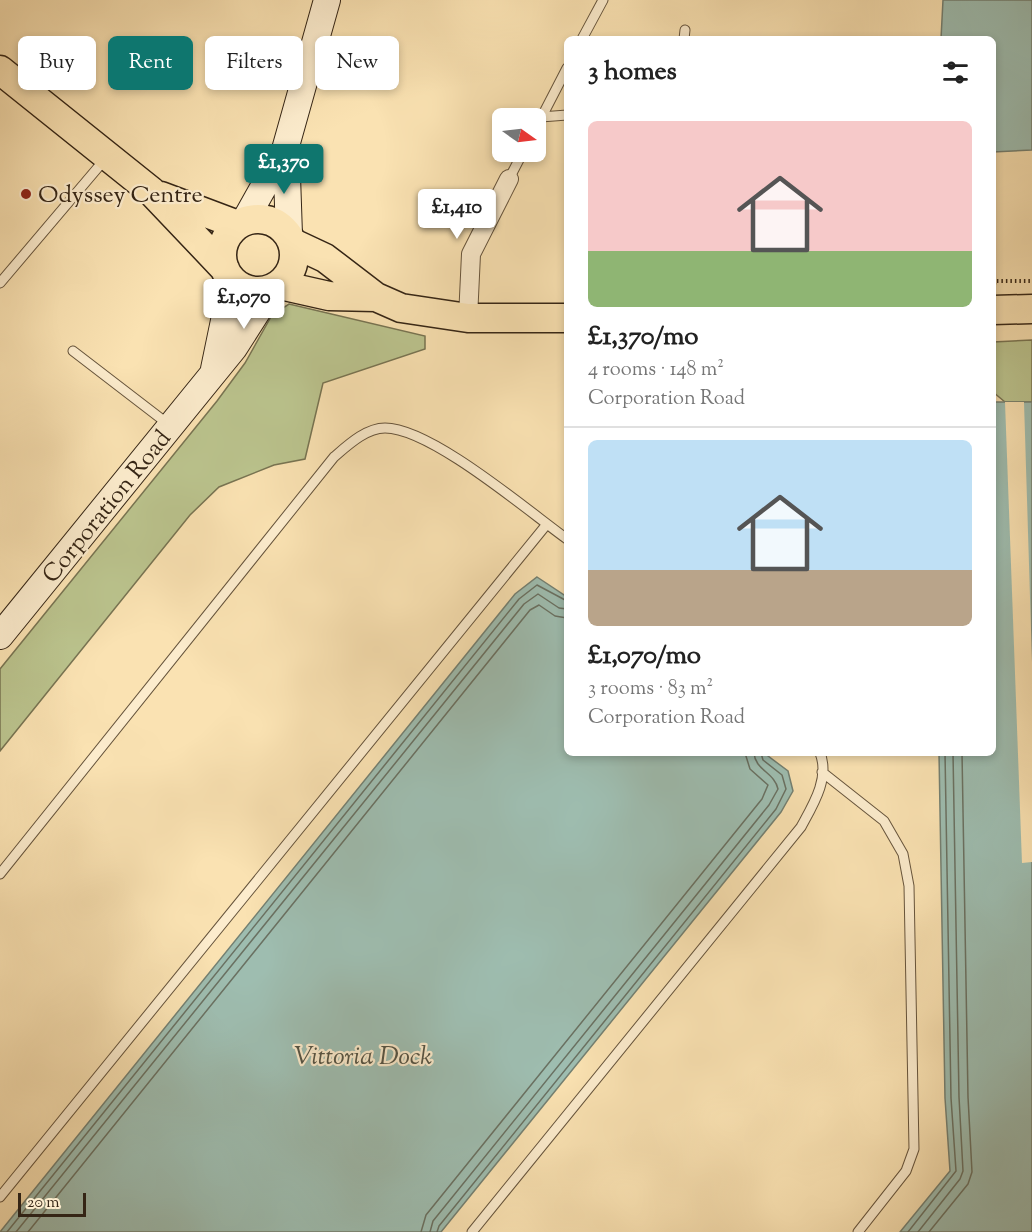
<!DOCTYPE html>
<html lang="en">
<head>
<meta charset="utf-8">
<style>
	body { margin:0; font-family:"Sorts Mill Goudy",serif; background:#f2f2f2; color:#222; height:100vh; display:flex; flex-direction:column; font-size:22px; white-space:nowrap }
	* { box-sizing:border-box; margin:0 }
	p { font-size:20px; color:#767676 }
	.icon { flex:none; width:33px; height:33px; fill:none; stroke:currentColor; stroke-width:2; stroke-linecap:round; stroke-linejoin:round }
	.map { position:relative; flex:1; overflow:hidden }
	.sheet { position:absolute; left:564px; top:36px; width:432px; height:720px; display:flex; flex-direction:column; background:#fff; border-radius:9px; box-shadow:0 3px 9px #0003 }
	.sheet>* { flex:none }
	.guide { position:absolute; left:18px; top:36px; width:456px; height:54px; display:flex; gap:12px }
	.needle { width:39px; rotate:104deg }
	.fabs { position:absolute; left:492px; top:108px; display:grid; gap:12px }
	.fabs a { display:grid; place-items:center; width:54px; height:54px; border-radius:9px; background:#fff; box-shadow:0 3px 9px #0003; font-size:30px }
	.scale { position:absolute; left:18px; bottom:15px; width:68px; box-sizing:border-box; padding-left:6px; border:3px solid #352515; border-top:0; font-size:16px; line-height:21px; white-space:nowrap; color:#352515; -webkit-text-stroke:4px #fceccd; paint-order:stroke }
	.price { position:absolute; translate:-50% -51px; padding:0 14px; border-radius:6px; background:#fff; color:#222; font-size:20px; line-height:39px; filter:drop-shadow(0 2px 3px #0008) }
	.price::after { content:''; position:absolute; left:50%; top:36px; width:18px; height:14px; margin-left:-9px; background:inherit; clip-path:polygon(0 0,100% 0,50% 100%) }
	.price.active { background:#0f766e; color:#fff }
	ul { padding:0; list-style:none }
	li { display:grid; align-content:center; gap:12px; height:318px; padding:0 24px }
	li+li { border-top:2px solid #e0e0e0 }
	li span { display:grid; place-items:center; height:186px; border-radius:9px; color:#555 }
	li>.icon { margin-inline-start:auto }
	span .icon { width:108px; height:108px; fill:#fffc; stroke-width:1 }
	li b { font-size:26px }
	h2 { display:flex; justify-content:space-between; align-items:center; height:72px; padding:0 24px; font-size:26px }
	.pill { padding:0 21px; border-radius:9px; background:#fff; box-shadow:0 3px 9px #0003; font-size:21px; line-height:54px }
	.pill.active { background:#0f766e; color:#fff }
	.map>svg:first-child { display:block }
</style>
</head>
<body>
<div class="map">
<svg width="1032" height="1232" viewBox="0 0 1032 1232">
	<rect width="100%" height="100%" fill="#fae2b2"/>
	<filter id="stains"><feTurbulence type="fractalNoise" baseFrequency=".00333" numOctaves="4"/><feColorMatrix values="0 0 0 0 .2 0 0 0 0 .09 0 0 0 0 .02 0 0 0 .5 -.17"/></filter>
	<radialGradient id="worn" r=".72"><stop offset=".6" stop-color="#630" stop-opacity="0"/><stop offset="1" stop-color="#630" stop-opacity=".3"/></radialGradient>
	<path fill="#bbc48e" stroke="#787452" stroke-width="1.5" d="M289,304L425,336V349L323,383L305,459L274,465L219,487L190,515L0,751V669L217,401L245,363L272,315Z
		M1032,340V402H1005L993,392V342Z"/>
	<path fill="#9ebdb0" stroke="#748072" stroke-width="1.5" d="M943,0H1032V150L993,152V39H941Z
		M993,402H1032V1232H900L950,1171L945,1098L939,753H993Z
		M537,577L567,597V753H764L788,771L793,791L781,812L441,1232H0L515,594Z"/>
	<path fill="#fae2b2" d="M1005,402H1024L1032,662V862L1022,863Z"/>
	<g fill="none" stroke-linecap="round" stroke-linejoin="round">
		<path stroke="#6a7162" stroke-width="1.5" d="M7,1232L519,599L537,585L567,601
			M16,1232L524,604L538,594L559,608L567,609
			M28,1232L530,610L539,605L555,616L567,618
			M421,1232L426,1215L762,799L768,785L750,769L745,753
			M430,1232L433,1221L769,805L778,789C775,773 755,770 754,753
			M437,1232L439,1226L776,809L786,789L782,775L763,760L761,753
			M908,1232L956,1171L951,1098L945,753
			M918,1232L960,1179L963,1171L959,1097L953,753
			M929,1232L968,1184L972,1172L968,1097L962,753"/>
		<defs>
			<path id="lane" d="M582,39L603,0
				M684,39L685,30
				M541,117L567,115
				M536,128L567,68
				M509,179L523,152
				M0,283L106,158
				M73,351L168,424
				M822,772L884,821L903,854L909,886L914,1149L906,1171L858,1232
				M0,874L334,457C348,445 366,428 385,428C431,428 528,511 567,539
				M0,1197L547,524
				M472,1232L801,827C813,805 830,778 820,753"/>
			<path id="street" d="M468,318L471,254L509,179"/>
			<path id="secondary" d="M244,222L285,149
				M289,235L286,146L327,0
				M214,369L226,311L229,278
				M0,636L234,348L271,290"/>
			<path id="primary" d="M0,70L151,191L225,269
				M161,196L238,225
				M222 255a36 36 0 1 1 72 0a36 36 0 1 1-72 0Z
				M293,243L325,258L376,297L401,308L468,318H567
				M280,285L329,296L376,297
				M993,310L1032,309"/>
		</defs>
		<use href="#lane" stroke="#66543c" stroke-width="11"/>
		<use href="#street" stroke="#66543c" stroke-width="20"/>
		<use href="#secondary" stroke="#352515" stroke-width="28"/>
		<use href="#primary" stroke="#352515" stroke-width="31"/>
		<path stroke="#352515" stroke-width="4" stroke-dasharray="1.5 3" stroke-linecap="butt" d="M994,284L996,281H1032"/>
		<use href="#lane" stroke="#fceccd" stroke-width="9"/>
		<use href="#street" stroke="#fceccd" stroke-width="18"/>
		<use href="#secondary" stroke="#fceccd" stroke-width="26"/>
		<use href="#primary" stroke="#fae2b2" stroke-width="28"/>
	</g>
	<circle fill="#8f2418" stroke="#fceccd" stroke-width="2" cx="26" cy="194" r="6"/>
	<g text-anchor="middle" stroke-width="4.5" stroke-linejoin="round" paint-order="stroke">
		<g font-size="24" fill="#352515" stroke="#fceccd" text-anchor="start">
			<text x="38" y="202">Odyssey Centre</text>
		</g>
		<g font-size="24" fill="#352515" stroke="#fceccd">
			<text transform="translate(106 506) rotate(-51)" y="8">Corporation Road</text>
		</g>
		<g font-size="26" font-style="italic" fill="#545344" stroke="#fceccd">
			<text x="363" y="1064">Vittoria Dock</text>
		</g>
	</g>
	<rect width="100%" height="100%" filter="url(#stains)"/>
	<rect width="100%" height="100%" fill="url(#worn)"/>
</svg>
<div class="fabs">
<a><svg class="needle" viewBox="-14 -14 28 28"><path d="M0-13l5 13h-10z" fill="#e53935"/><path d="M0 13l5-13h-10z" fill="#767676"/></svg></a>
</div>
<div class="scale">20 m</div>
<b class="price active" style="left:284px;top:195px">£1,370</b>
<b class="price" style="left:457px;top:240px">£1,410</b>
<b class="price" style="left:244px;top:330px">£1,070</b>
<div class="guide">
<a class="pill">Buy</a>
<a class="pill active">Rent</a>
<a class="pill">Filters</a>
<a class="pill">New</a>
</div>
<section class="sheet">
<h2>3 homes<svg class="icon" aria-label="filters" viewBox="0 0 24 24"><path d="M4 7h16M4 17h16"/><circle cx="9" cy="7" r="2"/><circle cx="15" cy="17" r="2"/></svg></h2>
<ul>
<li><span style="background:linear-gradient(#f6c9c9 70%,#8fb573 0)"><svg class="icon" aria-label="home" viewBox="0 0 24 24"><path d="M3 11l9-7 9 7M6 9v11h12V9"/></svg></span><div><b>£1,370/mo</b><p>4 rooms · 148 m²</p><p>Corporation Road</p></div></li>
<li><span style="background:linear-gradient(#bfe0f5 70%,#b9a48a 0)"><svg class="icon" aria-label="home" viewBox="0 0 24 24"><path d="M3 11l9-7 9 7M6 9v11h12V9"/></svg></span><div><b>£1,070/mo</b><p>3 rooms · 83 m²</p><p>Corporation Road</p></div></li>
</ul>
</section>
</div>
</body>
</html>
